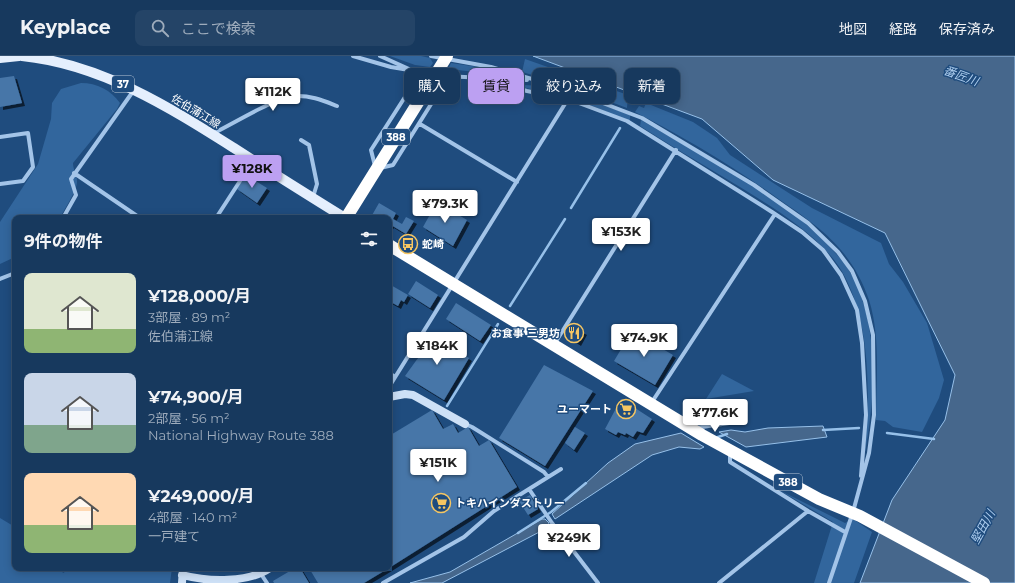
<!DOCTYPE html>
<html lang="ja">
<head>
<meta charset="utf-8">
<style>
	body { margin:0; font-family:Montserrat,"Noto Sans JP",sans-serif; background:#244467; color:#f1f3f6; height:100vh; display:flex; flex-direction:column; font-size:15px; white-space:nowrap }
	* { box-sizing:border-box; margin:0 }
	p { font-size:13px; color:#9eacbc }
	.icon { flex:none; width:22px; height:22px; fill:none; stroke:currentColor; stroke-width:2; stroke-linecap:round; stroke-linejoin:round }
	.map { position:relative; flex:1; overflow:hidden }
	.details { position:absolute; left:12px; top:159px; width:380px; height:356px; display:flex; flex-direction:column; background:#17395e; border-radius:8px; box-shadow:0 2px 10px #0003,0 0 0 1px #365373 }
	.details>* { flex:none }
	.guide { position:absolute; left:404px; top:12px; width:380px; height:36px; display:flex; gap:8px }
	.price { position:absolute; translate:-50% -34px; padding:0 9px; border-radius:4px; background:#fff; color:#222; font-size:13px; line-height:26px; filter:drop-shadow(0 1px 2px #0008) }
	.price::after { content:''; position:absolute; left:50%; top:24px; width:12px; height:9px; margin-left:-6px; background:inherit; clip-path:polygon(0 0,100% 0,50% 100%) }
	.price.selected { background:#bca0f2; color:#111 }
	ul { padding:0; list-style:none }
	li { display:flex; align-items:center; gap:12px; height:100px; padding:0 12px }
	li span { display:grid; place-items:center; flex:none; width:112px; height:80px; border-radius:8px; color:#555 }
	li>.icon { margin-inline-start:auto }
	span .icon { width:48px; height:48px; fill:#fffc; stroke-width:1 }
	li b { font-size:17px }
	h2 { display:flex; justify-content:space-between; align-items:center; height:48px; padding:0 12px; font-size:17px }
	.tag { padding:0 14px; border-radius:8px; background:#17395e; box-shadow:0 2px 10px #0003,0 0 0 1px #365373; font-size:14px; line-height:36px }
	.tag.selected { background:#bca0f2; color:#111 }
	header { display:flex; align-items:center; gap:24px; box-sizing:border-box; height:56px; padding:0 20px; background:#17395e; border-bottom:1px solid #365373 }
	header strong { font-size:19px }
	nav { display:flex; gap:22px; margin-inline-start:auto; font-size:14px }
	.search { width:280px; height:36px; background:#244467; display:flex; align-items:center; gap:10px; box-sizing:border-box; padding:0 14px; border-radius:8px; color:#9eacbc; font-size:15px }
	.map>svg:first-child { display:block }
</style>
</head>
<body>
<header>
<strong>Keyplace</strong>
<div class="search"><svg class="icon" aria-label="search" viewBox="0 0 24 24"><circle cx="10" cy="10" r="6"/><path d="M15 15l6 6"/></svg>ここで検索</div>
<nav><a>地図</a><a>経路</a><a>保存済み</a></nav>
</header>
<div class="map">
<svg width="1015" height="527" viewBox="0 0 1015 527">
	<defs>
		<filter id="shadow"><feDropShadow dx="3" dy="3" stdDeviation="0" flood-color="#0009"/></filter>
	</defs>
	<rect width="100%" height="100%" fill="#1f4c7e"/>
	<path fill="#32669d" d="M390,0H421L430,2L433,7L430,11L415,9Z
		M525,3L628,39L627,52L560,27L522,16Z
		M451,7L491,13L512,20L448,13Z
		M81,27C97,27 111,34 120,47L117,53L73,107C73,114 77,118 77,125C78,133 64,154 60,162H15V201L0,208V166L38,108L51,63L52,47L61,33Z
		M520,29L551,30L567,35L568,41L521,31Z
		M572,38L630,59V65L572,42Z
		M646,47L693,66L717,82L730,99L812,152L881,187L889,208L903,226L927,267L944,324L939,342L922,376L893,371L885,365L876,364C876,325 881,282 869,244C863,226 853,208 841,194C824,174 802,159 780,144C734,111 686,82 635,56L639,50L644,52Z
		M641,64C703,101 777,136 827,188C835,197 845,206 850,216C881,270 875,344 864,402C870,346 872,273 845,221C824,179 764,146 725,122C697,105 668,88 640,70Z
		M722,318L754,335L706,343Z
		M779,434L845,467L853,463L872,476L854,527H814L833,466Z
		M0,462L15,471V512H60L63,517L72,512H172L170,527H0Z"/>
	<path fill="#46678c" stroke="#96c0e9" d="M533,0H1015V527H860L892,444L945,364L955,319L885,177L773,124L702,63Z
		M823,370L827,381L746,391L719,376L731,374L745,376L768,372Z
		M681,377L704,391L700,393L679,391L652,399L555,463L552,458L608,407L635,388Z
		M542,463H545L549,467L547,472L442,527H410L450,516Z"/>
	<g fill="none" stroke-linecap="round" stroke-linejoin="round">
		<path stroke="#96c0e9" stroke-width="2.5" d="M571,152L620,72
			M510,250L565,163
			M447,350L498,268
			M823,374L859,372
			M887,377L934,383
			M715,382L727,378
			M518,477L551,456L586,427"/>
	</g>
	<path fill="#4776a8" filter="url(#shadow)" d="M14,20L22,47L0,51V22Z
		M246,119L267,132L257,147L237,133Z
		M437,146L467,164L453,190L423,171Z
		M379,147L396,157L393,163L402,168L406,161L414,165L406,178L391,169L389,172V162L371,161Z
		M416,225L438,239L430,252L408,238Z
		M389,228L408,239L404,246L401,244L398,250L389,245Z
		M456,247L491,269L480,285L446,263Z
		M569,268L584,276L578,287L564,278Z
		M632,275L673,299L655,329L614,305Z
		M427,277L469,302L444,344L405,320L418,302L414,300Z
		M544,309L593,335L545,410L499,382Z
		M621,343L652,363L643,377L637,375L633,381L626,377L625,379L618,376L616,379L605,373Z
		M432,354L443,373L453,368L458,377L468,371L479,390L489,384L517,431L389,512V380Z
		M575,371L585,377L574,394L565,387Z
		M530,439L538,453L528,459L519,445Z
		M295,512H300L309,527H274L273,525Z
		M309,512H389L364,527H318Z"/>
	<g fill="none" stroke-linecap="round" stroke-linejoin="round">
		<path stroke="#a3c4e8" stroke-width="4" d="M353,0L391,11L415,15
			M380,0L409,13
			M431,0L491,11L563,32L642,62L754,129L808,167L838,196L852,215L865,245L873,279L874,359L869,397L853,456L829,527
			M419,16L427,17
			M444,20L527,24
			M481,22L527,35L568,43L627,65L772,156L802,176L823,194L841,219L857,254L862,287L866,359L861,420
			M420,68L517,126
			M214,77C235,67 274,42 295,40C310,39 324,45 337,50
			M0,81L28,77L33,111L23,125L0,128
			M301,84L309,89L317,128L313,141
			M375,110L371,94L421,16
			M380,112L393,109L448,21
			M74,117L140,162
			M63,162L76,139L71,123L134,34
			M216,162L253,105
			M0,223L15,217
			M555,287L676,94
			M389,317L395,321
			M389,331L568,43
			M652,346L775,158
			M465,368L472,371L544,416L548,421
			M695,372L736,366
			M730,397V406L808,455L845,476
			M529,433L552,467L598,527
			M261,518L267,527
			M383,527L464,481L494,455L561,413
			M719,527L808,455"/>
		<path stroke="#cde0f6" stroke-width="8" d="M389,341L405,338L413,339L465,368
			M182,519C209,526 248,527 270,512
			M182,527L183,512"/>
		<path stroke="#e5effd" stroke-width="10" d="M22,0C101,8 169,51 234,92C271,116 308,139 345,162
			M0,2L19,0"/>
		<path stroke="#fff" stroke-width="12" d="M346,162L447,0
			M389,189L702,379L819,443L860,460L984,527"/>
	</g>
	<defs>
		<symbol id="bus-ring" viewBox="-11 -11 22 22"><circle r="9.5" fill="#1f4c7e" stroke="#f6c662" stroke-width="1.5"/><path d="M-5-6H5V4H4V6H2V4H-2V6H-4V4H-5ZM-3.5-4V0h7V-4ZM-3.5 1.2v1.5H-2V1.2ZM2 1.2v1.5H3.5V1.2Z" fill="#f6c662"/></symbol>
		<symbol id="restaurant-ring" viewBox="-11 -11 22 22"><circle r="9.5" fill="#1f4c7e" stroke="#f6c662" stroke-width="1.5"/><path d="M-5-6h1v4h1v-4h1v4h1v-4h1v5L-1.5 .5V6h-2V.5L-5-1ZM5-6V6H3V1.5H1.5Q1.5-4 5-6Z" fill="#f6c662"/></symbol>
		<symbol id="supermarket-ring" viewBox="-11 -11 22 22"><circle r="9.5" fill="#1f4c7e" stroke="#f6c662" stroke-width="1.5"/><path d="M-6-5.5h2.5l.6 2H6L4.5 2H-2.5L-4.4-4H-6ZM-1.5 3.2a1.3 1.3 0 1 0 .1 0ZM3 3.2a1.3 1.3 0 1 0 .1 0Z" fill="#f6c662"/></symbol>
	</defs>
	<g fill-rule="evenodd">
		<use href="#bus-ring" x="397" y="177" width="22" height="22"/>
		<use href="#restaurant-ring" x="563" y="266" width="22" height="22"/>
		<use href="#supermarket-ring" x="615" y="342" width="22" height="22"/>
		<use href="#supermarket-ring" x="430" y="436" width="22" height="22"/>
	</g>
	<g text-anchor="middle" stroke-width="3" stroke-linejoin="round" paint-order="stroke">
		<g fill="#1f4c7e" stroke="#bcc9d8" stroke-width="1">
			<rect x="112" y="20" width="22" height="16" rx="3"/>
			<rect x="382" y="73" width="28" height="16" rx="3"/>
			<rect x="774" y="418" width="28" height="16" rx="3"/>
		</g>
		<g font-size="10" font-weight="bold" fill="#fff">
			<text x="123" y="32">37</text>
			<text x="396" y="85">388</text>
			<text x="788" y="430">388</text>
		</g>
		<g font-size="11" fill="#fff" stroke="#1f4c7e">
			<text transform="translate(196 55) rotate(31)" y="4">佐伯蒲江線</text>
		</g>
		<g font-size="11" font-weight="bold" fill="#fff" stroke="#1f4c7e" text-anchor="start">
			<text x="422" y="192">蛇崎</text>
			<text x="560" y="281" text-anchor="end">お食事 三男坊</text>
			<text x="612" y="357" text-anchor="end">ユーマート</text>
			<text x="455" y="451">トキハインダストリー</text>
		</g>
		<g font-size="12" font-style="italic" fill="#aeceef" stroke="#1f4c7e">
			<text transform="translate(961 20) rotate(20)" y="4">番匠川</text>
			<text transform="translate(983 471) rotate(-61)" y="4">堅田川</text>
		</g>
	</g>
</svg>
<b class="price" style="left:273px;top:56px">¥112K</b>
<b class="price selected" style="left:252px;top:133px">¥128K</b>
<b class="price" style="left:445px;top:168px">¥79.3K</b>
<b class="price" style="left:621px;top:196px">¥153K</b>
<b class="price" style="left:644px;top:302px">¥74.9K</b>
<b class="price" style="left:437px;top:310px">¥184K</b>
<b class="price" style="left:715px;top:377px">¥77.6K</b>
<b class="price" style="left:438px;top:427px">¥151K</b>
<b class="price" style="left:569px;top:502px">¥249K</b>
<div class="guide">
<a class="tag">購入</a>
<a class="tag selected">賃貸</a>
<a class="tag">絞り込み</a>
<a class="tag">新着</a>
</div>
<section class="details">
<h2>9件の物件<svg class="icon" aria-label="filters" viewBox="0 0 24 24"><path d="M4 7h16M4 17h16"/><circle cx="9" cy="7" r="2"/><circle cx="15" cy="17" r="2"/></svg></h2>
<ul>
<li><span style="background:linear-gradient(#dfe7d0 70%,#8fb573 0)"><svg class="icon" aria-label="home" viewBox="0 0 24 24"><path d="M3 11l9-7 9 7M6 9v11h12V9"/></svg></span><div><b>¥128,000/月</b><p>3部屋 · 89 m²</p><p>佐伯蒲江線</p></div></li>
<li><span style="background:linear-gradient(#c9d6e8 65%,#7fa58c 0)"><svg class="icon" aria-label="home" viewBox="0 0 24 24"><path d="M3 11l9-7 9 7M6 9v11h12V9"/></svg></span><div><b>¥74,900/月</b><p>2部屋 · 56 m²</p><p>National Highway Route 388</p></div></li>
<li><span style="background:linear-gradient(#ffd9b3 65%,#8fb573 0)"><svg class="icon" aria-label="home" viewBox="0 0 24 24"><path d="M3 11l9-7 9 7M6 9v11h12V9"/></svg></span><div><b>¥249,000/月</b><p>4部屋 · 140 m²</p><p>一戸建て</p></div></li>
</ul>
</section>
</div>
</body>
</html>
